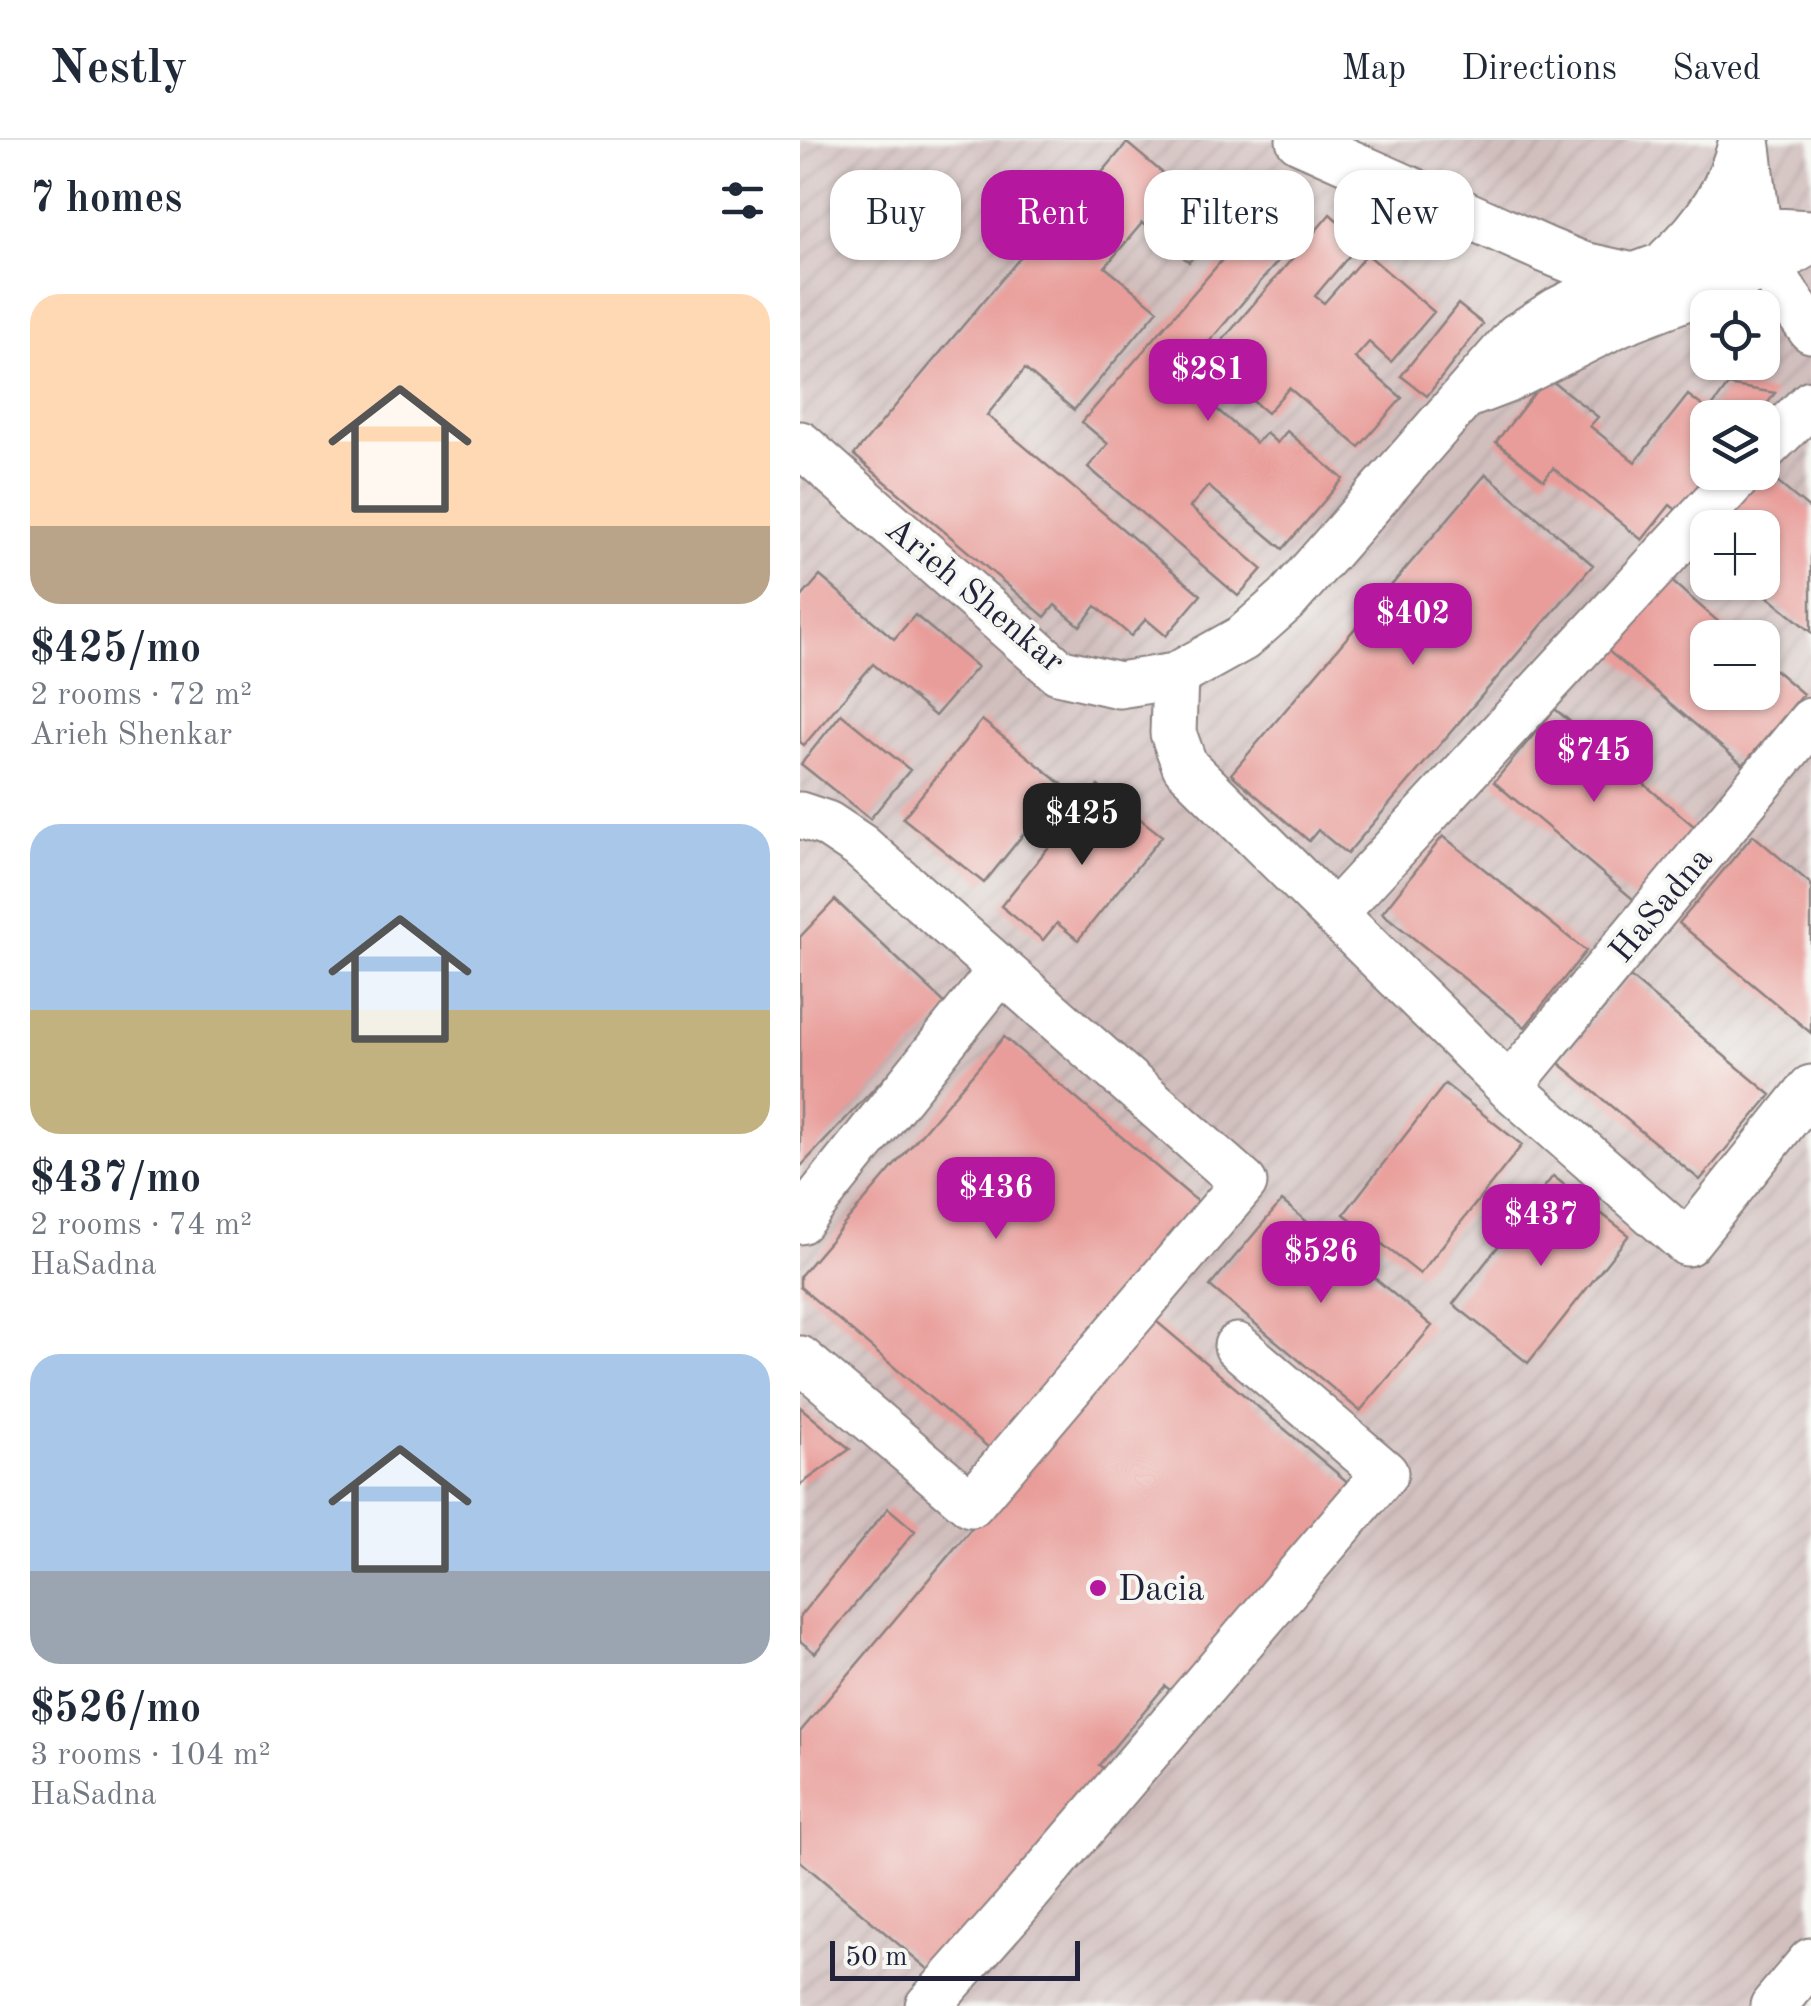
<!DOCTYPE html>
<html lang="en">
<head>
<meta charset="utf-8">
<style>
	body { margin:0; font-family:"Old Standard TT",serif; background:#f6f6f7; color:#1f2937; height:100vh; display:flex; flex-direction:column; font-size:38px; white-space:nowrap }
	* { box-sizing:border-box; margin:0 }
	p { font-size:32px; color:#747a83 }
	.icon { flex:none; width:55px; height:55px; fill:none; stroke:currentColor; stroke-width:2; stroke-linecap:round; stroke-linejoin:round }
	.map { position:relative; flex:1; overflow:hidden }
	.details { display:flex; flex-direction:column; background:#fff; width:800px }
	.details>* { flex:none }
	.guide { position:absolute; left:30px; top:30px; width:830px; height:90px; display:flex; gap:20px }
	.controls { position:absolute; left:890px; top:150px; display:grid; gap:20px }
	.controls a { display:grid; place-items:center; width:90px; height:90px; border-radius:20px; background:#fff; box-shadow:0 2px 8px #0004; font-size:50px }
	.scale { position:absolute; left:30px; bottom:25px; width:250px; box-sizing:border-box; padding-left:10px; border:5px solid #22223b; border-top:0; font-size:28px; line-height:35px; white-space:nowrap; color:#22223b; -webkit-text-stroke:8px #f6f6f2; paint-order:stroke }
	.price { position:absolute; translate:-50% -85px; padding:0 22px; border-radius:20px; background:#b5179e; color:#fff; font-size:32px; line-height:65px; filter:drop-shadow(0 2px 5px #0008) }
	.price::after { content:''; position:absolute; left:50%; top:60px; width:30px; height:22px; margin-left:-15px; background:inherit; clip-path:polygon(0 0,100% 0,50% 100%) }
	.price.active { background:#222; color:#fff }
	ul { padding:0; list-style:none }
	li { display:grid; align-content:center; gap:20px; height:530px; padding:0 30px }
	li span { display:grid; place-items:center; height:310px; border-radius:30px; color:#555 }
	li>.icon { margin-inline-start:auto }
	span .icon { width:180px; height:180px; fill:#fffc; stroke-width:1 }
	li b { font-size:42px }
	h2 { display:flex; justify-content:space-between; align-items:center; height:120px; padding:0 30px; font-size:42px }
	.pill { padding:0 35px; border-radius:30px; background:#fff; box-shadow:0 2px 8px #0004; font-size:35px; line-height:90px }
	.pill.active { background:#b5179e; color:#fff }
	header { display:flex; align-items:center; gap:60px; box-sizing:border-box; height:140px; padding:0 50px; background:#fff; border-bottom:2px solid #e0e1e3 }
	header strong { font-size:48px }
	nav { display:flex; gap:55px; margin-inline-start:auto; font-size:35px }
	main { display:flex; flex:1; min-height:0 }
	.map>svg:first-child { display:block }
</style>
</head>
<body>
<header>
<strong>Nestly</strong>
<nav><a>Map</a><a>Directions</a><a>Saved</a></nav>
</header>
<main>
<section class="details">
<h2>7 homes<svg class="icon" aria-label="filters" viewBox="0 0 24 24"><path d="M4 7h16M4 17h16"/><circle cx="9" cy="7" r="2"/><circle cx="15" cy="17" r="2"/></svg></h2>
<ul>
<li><span style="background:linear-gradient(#ffd9b3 75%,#b9a48a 0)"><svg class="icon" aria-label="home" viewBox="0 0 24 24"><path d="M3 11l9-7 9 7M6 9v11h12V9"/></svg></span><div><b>$425/mo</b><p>2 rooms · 72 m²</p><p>Arieh Shenkar</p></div></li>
<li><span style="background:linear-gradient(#a9c7e8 60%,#c2b280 0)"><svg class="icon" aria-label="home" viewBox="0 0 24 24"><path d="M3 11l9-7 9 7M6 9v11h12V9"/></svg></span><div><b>$437/mo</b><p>2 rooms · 74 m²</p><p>HaSadna</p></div></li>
<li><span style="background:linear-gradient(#a9c7e8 70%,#9aa5b1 0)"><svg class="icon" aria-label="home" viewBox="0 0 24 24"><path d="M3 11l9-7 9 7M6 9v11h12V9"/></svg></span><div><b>$526/mo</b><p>3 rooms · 104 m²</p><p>HaSadna</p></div></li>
</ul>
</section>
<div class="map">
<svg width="1011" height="1866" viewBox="0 0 1011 1866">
	<defs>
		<pattern id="industrial-furrows" width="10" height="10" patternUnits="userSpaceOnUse" patternTransform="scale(2.5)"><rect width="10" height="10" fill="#d1bfbe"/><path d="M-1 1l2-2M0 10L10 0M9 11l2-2" fill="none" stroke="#b3a4a4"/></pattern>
	</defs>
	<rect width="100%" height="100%" fill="#f6f6f2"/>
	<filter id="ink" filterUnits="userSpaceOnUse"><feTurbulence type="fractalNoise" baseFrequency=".01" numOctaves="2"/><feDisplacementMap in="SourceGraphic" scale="20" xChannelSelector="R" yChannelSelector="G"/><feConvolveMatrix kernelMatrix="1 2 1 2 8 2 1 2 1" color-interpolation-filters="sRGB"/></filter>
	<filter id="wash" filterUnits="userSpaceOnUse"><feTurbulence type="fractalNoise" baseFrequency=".0048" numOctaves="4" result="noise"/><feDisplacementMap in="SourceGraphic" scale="40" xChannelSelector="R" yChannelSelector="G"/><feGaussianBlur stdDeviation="2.25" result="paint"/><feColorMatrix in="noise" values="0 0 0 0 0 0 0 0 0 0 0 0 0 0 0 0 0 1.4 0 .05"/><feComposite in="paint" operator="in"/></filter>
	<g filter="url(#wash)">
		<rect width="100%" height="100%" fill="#f1e1c5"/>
		<path fill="url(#industrial-furrows)" fill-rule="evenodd" d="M0,0H1011V1866H0ZM908,168H962V222H908ZM908,278H962V332H908ZM908,388H962V442H908ZM908,498H962V552H908Z"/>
		<g id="blocks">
			<path fill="#e99d9a" d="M327,3L422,83L389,122L342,83L305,127L358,170L274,270L225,229L187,275L401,455L366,496L346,479L331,496L296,466L280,486L255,465L245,477L54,315L251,81L256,87Z
				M473,61L488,73L496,64L514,79L391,223L411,240L399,254L456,303L466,293L477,303L487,291L543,339L483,409L408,346L390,367L462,429L438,456L288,327L308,304L282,282Z
				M530,74L561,102L515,156L524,163L567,114L634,172L591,222L569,202L555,218L602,258L559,307L489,248L467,273L405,221Z
				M658,164L683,184L627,256L601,236Z
				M747,237L798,277L790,286L835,322L888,255L909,271L928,245L975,253L957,278H908V332H927L889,380L870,365L842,400L753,328L744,340L696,302Z
				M956,332H965L1011,370V492L950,442H962V388H912Z
				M686,334L793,425L547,714L518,690L509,701L431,634Z
				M20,436L94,499L115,475L177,527L135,576L73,524L4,605L0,602V459Z
				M867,437L937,498H908V552H962V519L1003,554L943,625L806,509Z
				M755,569L895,687L834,760L694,642Z
				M41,574L110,630L70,679L1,624Z
				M182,580L263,645L184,743L103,678Z
				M298,646L362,696L278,800L257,783L243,800L201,766Z
				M953,695L1011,744V893L879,783Z
				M643,696L786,811L725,887L582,773Z
				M35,760L150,868L0,1027V797Z
				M830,837L971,955L900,1040L759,923Z
				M204,897L398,1062L189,1308L0,1147V1136Z
				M645,944L722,1005L620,1134L544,1074Z
				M753,1036L829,1095L728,1223L653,1164Z
				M482,1061L632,1186L560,1271L410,1146Z
				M350,1176L557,1350L381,1559L365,1546L299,1625L314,1637L142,1841L0,1721V1592Z
				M0,1267L50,1309L0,1345Z
				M88,1368L115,1391L15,1513L0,1501V1476Z"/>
		</g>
	</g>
	<g filter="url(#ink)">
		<use href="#blocks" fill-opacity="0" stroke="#8a8280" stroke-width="2.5"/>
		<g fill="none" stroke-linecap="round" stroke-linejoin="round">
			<defs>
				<path id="minor" d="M499,0L746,110L783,125L833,136
					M947,0C953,41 954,84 970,123C979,147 996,169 1011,190
					M869,119C905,87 931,48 942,0
					M673,253L707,240L820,183L970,125L1011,101
					M0,304L258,531L319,545L375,536L443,498L488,458L717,196L758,170L804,147L959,90L1011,93
					M962,311L1011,263
					M375,536L373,593L385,626L709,947L887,1103L1011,948
					M0,675L27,684L60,706L444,1043L171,1364L0,1219
					M534,774L942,332
					M709,947L1011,581
					M0,1081L201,830
					M128,1866L213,1770L585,1333L437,1206
					M973,1866L1011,1821"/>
			</defs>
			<use href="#minor" stroke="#8a8280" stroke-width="49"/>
			<use href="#minor" stroke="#fff" stroke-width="45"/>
		</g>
	</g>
	<circle fill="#b5179e" stroke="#f6f6f2" stroke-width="4" cx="298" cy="1448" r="10"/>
	<g text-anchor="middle" stroke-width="8" stroke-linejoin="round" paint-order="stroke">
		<g font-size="35" fill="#22223b" stroke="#f6f6f2">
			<text transform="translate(176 454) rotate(40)" y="12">Arieh Shenkar</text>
			<text transform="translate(860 764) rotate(-50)" y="12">HaSadna</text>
		</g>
		<g font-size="35" fill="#22223b" stroke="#f6f6f2" text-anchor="start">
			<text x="318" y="1460">Dacia</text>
		</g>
	</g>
</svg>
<div class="controls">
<a><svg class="icon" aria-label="locate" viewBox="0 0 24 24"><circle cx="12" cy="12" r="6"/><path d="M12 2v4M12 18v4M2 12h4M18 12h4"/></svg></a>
<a><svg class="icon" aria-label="layers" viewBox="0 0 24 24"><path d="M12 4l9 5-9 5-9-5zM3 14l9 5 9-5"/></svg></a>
<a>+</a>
<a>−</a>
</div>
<div class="scale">50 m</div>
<b class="price" style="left:408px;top:284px">$281</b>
<b class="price" style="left:613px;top:528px">$402</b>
<b class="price" style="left:794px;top:665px">$745</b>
<b class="price active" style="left:282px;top:728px">$425</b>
<b class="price" style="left:196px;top:1102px">$436</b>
<b class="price" style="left:741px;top:1129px">$437</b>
<b class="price" style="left:521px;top:1166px">$526</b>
<div class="guide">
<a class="pill">Buy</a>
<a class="pill active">Rent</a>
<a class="pill">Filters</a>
<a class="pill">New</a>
</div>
</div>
</main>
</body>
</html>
